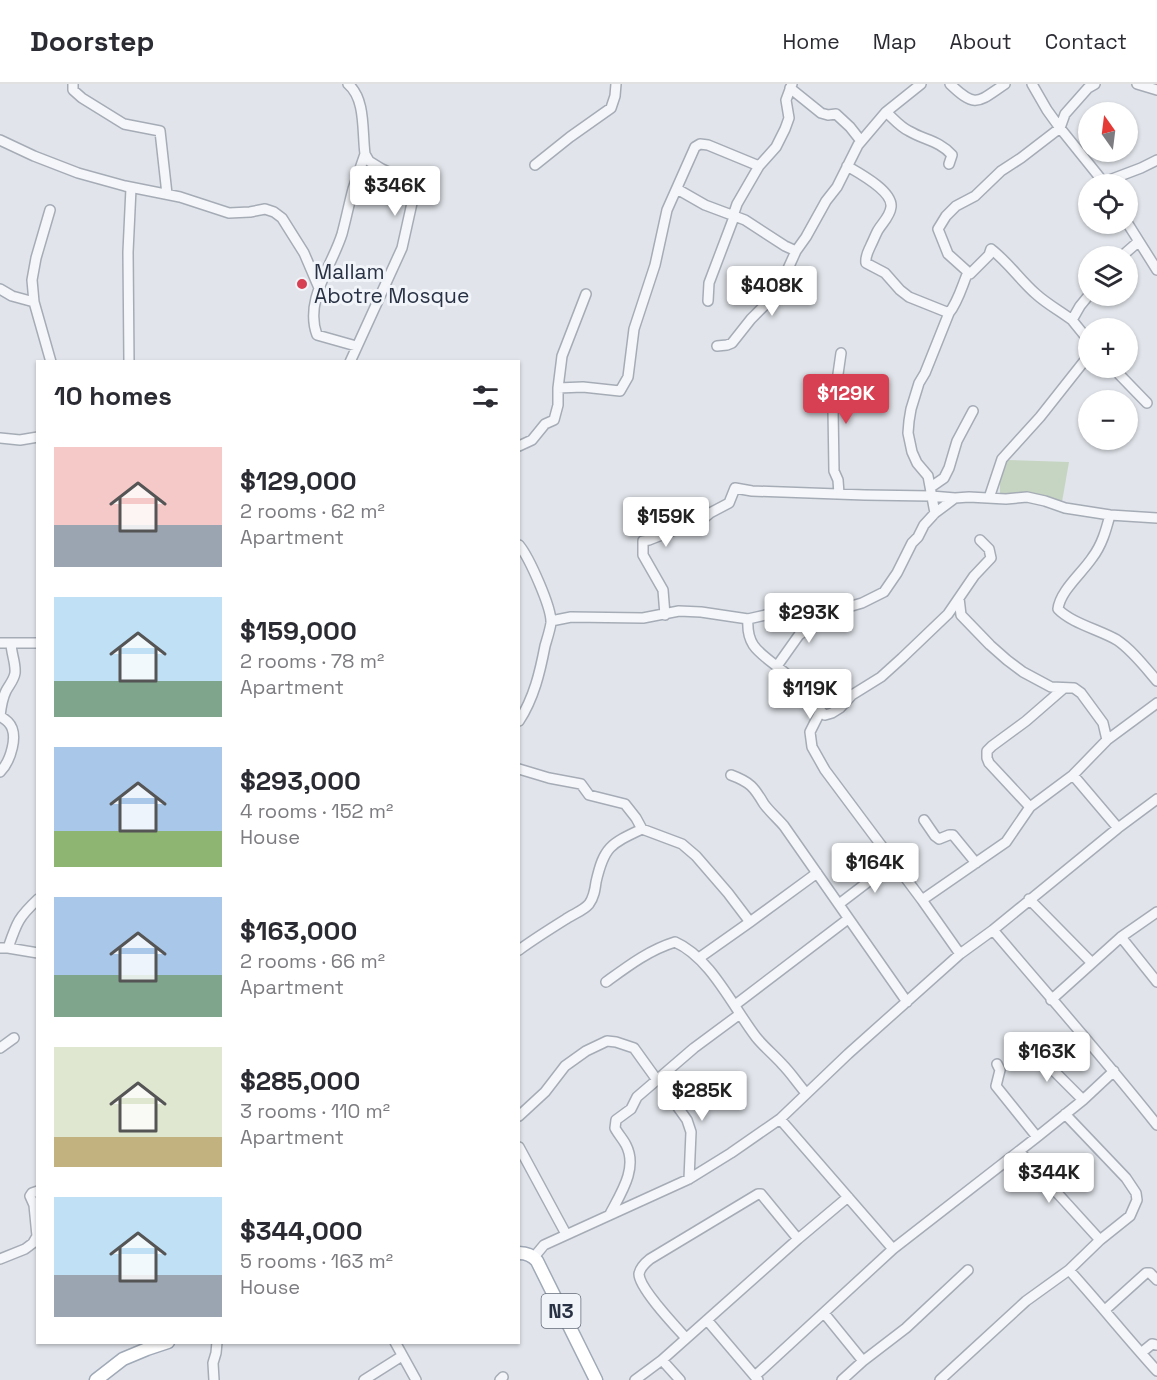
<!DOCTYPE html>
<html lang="en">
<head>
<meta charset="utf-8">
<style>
	body { margin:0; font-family:"Space Grotesk",sans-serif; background:#f2f2f3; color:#2b2b33; height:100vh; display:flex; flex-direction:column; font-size:22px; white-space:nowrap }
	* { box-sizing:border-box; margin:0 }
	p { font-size:20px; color:#7c7c81 }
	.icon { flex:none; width:33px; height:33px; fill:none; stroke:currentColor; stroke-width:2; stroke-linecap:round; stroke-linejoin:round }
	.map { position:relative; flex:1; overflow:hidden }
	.details { position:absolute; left:36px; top:276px; width:484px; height:984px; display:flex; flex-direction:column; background:#fff; border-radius:0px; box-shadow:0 2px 4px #0004 }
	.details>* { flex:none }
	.needle { width:39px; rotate:346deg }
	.controls { position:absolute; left:1078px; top:18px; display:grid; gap:12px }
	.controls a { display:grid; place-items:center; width:60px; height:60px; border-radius:50%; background:#fff; box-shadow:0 2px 4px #0004; font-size:30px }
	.price { position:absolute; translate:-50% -51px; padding:0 14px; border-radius:6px; background:#fff; color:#222; font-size:20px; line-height:39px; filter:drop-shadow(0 2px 3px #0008) }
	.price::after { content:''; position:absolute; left:50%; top:36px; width:18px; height:14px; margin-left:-9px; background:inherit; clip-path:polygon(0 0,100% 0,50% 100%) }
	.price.current { background:#d73f52; color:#fff }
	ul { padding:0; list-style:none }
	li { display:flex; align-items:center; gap:18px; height:150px; padding:0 18px }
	li span { display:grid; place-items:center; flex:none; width:168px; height:120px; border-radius:0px; color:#555 }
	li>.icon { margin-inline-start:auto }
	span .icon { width:72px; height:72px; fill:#fffc; stroke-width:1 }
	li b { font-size:26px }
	h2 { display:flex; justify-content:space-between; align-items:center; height:72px; padding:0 18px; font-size:26px }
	header { display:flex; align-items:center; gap:36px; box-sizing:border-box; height:84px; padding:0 30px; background:#fff; border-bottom:2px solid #e1e1e2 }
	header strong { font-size:28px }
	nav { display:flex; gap:33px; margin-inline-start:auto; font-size:21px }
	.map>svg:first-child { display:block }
</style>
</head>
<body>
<header>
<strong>Doorstep</strong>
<nav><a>Home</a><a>Map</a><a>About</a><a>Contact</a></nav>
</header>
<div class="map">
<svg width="1157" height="1296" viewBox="0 0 1157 1296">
	<rect width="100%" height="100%" fill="#e1e5eb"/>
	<path fill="#c6d5c2" d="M1007,376L1069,378L1062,418L1029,408L1000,412V393Z"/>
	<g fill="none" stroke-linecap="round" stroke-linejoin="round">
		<defs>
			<path id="minor" d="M73,0V6L82,14L124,40L160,47L167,110
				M348,0C366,15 362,48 365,70L369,77L382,85L408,97L412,103V119L402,164L350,278
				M950,0C976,25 978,18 1005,0
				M1032,0L1047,26L1060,44L1105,100
				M1137,0L1157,6
				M790,4L821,29L828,31L836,30L850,43L861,57
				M886,28C893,34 900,43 909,47C924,56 940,57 952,71L949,80
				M0,56L34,72L78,89L125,102L180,113L229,129L250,128L265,125L274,128L282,134L304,169L319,204
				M535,81L570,53L611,24L615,12L616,0
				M847,82C859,89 893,107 891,123C890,133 881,140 877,148C875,152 873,157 871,161C868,168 865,172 866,179L885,189L900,206L909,213L949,229
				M1104,98L1141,84L1157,76
				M677,105L705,121L745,136L785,162L796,167
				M1128,140L1157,186
				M1122,172L1138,158
				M968,188L948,170L938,145L946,132L956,122L975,112L1001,87L1021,74L1060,44L1065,30L1088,4L1095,0
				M0,205L12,212L34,218L51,278
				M1089,211L1080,222L1072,236L1089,257
				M708,217L709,199L734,133V129L737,120L759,82L776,63L785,45L789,34L786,16L792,0
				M34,218L32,196L36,174L50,126
				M356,262L317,251C304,216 332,182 342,150C346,135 349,120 353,105C357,93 361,82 365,70
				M717,262L727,261L732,259L751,235L777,209L796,167L806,153L826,117L837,103L858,61L886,28L921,0
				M129,278L128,168L131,104
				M1113,284L1147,319
				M558,304L562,272L586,210
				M0,354L20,356L38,353
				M519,362L532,356L545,340L554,336L558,321V304L583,303L620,307L628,293L634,245L655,181L667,126L695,63L700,60L708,61L759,82
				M931,403L944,394L949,384L957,357L973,327
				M839,410L838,396L834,387L833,325L841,269
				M989,414L1002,375L1040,333L1089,271
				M935,429L928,392L917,379L912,368L908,349L909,337L911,325L919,299L925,289L949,229C958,218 962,202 968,188L970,190L989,171L991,165C1008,178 1020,196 1036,210C1047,220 1060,227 1072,236
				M1110,431C1106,446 1102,461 1092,474C1082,489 1060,507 1058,525C1071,539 1100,546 1117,556C1132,566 1145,583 1157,597
				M519,461C529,473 552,524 551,539C550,546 547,555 545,562C540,588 534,614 519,637
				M959,514L961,531L990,561L1007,576L1023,588L1051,603L1074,604L1081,609L1103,639L1107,656
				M665,531L663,506L643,471V457L649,456L703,435L710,429L729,419L735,404L752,407L865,411L931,412L955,414
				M748,535L774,529L831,528L862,519L884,508L897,489L912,459L918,453L924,441L935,429L955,414L969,413L1006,415L1027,413L1045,417L1065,424L1110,431L1157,434
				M551,537L571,533L643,534L679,527L701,528L748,535C746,562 759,568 779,584C787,590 796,598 804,605C811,612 818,626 825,631L832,629L840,624L852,611L881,593L902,574L948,530L974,492L991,474L989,465L980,456
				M0,559H38
				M777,582L799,551L831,528
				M820,628L810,648L812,663L825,686L922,816L960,870
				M0,632C1,623 2,615 6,607C9,601 14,596 15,589C16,579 11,569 11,559
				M0,632C3,634 6,636 8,638C20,650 10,678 0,688
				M519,685L549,694L581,700L589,711L625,720L636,734L642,745
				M731,691C750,698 754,703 764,720C770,728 778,735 784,742L907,918
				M1073,691L1118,744
				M1030,723L989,679L987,674V667L992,662L1026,637L1064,604
				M924,736L935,752L939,755L949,751H953L976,779
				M1029,815L1092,879
				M922,816L1006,758L1030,723L1073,691L1107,656L1157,619
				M839,820L894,778
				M993,846C1048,911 1104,974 1157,1041
				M1121,853L1157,898
				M0,864H8L38,869
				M8,864C17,838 18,834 38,815
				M519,866C534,855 550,845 566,835C573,830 583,827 589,820C594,813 595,806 596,798C604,763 610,760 642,745L682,760L696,772L728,809L750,838
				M699,874L750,838L817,789
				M606,898C628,882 649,866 675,858C710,873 733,923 756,953C764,963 774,971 782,980C791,989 798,1000 806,1009
				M1051,916L1121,853L1157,828
				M735,921L848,835
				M1030,963L1083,1016
				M0,964L14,954
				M997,980L1000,986L996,1002L1037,1053
				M668,988L674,1014L677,1022L687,1036L691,1048L689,1095
				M519,1032L545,1008L565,982L586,967L607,957L616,958L634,964L657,996
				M780,1035L893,1165
				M519,1063L566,1150
				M1019,1067L1100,1156
				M610,1130C621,1109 638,1084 626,1061C623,1055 618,1050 615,1044L616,1036L631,1025L637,1013L694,964L740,930
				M534,1173L544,1161L689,1095L731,1069L780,1035L848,970L960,870L993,846L1118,744L1157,715
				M0,1175L25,1165L33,1159L37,1152L34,1121L30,1112L32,1109L38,1107
				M1069,1186C1099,1219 1127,1254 1157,1287
				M1105,1226L1146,1189H1150L1157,1196
				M824,1229L863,1277
				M707,1236L758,1296
				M686,1254C676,1243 639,1204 639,1190C640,1184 645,1179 650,1175L758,1110H761L798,1155
				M395,1258L416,1296
				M1141,1269L1152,1260L1157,1261
				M662,1276L680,1296
				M755,1292L893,1165L1037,1053L1083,1016L1114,987
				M214,1296L213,1279L216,1269L217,1258
				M364,1296L402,1272
				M500,1296L503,1293
				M635,1296L662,1276L798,1155L848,1113
				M842,1296L863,1277L906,1244L968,1186
				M940,1296L1026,1217L1069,1186L1100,1156L1130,1132L1137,1116L1136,1109L1126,1094L1065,1030"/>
			<path id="major" d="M519,1169C527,1169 532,1171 537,1177L596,1296
				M96,1296L123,1275L147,1265L168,1258"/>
		</defs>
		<use href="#minor" stroke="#a6acb6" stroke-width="12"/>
		<use href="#major" stroke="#a0a9b7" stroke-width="15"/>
		<use href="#minor" stroke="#f5f6f9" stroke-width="9"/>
		<use href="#major" stroke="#fff" stroke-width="12"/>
	</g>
	<circle fill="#d73f52" stroke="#f1f4f8" stroke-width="2" cx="302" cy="200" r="6"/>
	<g text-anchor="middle" stroke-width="6" stroke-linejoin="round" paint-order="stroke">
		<rect fill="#f1f4f8" stroke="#646c7a" stroke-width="1.5" x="541.5" y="1210" width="39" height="34" rx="4.5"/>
		<g font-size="20" font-weight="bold" fill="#283244">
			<text x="561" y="1234">N3</text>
		</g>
		<g font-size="21" fill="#283244" stroke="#f1f4f8" text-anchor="start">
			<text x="314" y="195">Mallam<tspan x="314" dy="24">Abotre Mosque</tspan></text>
		</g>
	</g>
</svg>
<div class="controls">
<a><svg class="needle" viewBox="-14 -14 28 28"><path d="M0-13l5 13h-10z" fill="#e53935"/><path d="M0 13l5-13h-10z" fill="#7c7c81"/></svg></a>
<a><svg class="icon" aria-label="locate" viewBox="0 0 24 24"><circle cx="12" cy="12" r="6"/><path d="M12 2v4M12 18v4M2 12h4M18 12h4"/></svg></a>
<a><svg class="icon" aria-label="layers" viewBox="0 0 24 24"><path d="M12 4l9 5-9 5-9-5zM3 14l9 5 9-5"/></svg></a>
<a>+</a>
<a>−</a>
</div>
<b class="price" style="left:395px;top:133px">$346K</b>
<b class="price" style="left:772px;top:233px">$408K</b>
<b class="price current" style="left:846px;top:341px">$129K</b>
<b class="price" style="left:666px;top:464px">$159K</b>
<b class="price" style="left:809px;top:560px">$293K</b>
<b class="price" style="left:810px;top:636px">$119K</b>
<b class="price" style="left:875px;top:810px">$164K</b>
<b class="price" style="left:1047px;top:999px">$163K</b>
<b class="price" style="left:702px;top:1038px">$285K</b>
<b class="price" style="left:1049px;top:1120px">$344K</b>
<section class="details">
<h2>10 homes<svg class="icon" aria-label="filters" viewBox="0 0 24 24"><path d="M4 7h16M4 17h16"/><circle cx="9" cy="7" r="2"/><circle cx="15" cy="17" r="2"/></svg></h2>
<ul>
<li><span style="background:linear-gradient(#f6c9c9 65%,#9aa5b1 0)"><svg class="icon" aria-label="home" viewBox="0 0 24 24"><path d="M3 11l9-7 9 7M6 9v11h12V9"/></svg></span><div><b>$129,000</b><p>2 rooms · 62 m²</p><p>Apartment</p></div></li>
<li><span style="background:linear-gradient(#bfe0f5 70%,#7fa58c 0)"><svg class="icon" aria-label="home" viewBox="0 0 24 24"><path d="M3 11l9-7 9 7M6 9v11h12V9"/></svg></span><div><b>$159,000</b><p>2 rooms · 78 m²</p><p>Apartment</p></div></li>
<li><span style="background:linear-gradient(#a9c7e8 70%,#8fb573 0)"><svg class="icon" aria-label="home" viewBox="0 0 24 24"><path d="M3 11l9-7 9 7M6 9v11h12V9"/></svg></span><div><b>$293,000</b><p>4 rooms · 152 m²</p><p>House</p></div></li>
<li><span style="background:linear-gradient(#a9c7e8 65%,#7fa58c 0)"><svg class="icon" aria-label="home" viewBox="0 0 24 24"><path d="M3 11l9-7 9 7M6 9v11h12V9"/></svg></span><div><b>$163,000</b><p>2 rooms · 66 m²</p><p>Apartment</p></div></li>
<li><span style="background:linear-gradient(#dfe7d0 75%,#c2b280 0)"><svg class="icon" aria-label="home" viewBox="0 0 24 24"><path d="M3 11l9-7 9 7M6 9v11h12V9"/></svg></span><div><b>$285,000</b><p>3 rooms · 110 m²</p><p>Apartment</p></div></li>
<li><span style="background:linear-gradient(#bfe0f5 65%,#9aa5b1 0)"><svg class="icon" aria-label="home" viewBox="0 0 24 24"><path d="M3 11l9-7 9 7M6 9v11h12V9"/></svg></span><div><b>$344,000</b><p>5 rooms · 163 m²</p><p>House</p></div></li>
</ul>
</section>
</div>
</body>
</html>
